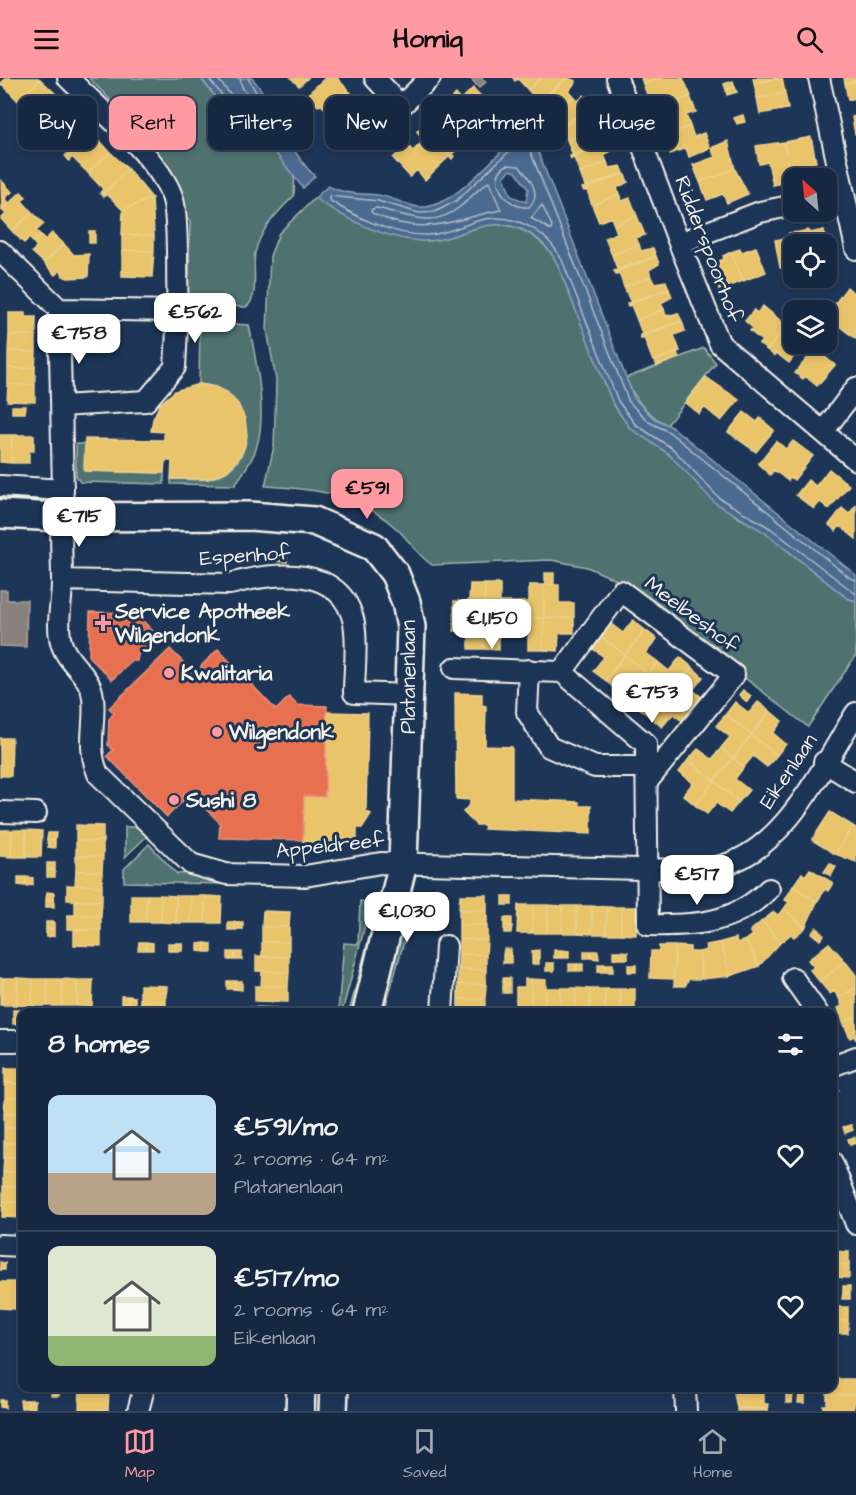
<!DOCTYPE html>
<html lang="en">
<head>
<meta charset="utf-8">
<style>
	body { margin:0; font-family:"Architects Daughter",sans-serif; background:#1f3048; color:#f1f3f6; height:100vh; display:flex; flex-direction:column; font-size:22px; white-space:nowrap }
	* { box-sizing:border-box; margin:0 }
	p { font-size:20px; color:#9ea6b1 }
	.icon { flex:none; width:33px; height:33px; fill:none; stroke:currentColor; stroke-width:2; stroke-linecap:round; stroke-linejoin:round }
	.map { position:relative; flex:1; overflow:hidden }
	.details { position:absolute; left:18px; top:930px; width:819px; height:384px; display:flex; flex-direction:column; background:#162841; border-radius:12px; box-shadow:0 3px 9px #0003,0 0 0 2px #35445a }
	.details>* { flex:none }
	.hud { position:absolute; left:18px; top:18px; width:820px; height:54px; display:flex; gap:12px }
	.needle { width:39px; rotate:333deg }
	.fabs { position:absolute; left:783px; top:90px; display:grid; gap:12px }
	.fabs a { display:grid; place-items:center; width:54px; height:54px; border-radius:12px; background:#162841; box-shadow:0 3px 9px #0003,0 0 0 2px #35445a; font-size:30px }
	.price { position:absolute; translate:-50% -51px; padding:0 14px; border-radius:12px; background:#fff; color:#222; font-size:20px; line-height:39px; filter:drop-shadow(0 2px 3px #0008) }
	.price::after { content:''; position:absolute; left:50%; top:36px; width:18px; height:14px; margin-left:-9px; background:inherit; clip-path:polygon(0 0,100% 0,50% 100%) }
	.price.current { background:#ff9aa2; color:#111 }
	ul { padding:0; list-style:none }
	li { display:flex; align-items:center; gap:18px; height:150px; padding:0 30px }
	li+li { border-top:2px solid #35445a }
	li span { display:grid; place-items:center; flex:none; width:168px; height:120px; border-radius:12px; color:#555 }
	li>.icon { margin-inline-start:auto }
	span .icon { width:72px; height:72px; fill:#fffc; stroke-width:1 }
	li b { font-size:26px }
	h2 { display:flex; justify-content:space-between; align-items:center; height:72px; padding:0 30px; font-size:26px }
	.pill { padding:0 21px; border-radius:12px; background:#162841; box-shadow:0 3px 9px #0003,0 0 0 2px #35445a; font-size:21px; line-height:54px }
	.pill.current { background:#ff9aa2; color:#111 }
	header { display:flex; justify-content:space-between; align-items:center; height:78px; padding:0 30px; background:#ff9aa2; color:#111; font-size:27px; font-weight:700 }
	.tab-bar { display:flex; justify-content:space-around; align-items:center; height:84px; border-top:2px solid #35445a; background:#162841; font-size:16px; color:#9ea6b1 }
	.tab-bar a { display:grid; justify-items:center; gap:3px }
	.tab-bar .current { color:#ff9aa2 }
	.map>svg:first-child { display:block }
</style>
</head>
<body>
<header><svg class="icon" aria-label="menu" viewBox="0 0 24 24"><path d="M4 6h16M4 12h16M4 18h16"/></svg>Homiq<svg class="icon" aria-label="search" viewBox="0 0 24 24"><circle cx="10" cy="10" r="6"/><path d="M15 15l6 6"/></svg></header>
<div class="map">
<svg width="856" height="1333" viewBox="0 0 856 1333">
	<rect width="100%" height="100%" fill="#1d3557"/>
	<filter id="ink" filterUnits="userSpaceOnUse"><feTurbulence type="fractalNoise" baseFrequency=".0167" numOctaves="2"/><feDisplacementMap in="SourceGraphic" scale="12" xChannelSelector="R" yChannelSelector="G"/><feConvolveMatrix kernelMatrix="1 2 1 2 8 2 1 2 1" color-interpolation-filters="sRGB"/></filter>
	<g filter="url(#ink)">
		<path fill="#507271" stroke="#a2b2ac" stroke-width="1.5" d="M89,0H201C223,36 281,63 294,100C295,105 294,113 294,118C276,136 261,150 255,175C252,190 260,220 246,229L187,227L182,203L189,197L190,142L182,141L132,54V44Z
			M315,120C346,141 384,161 422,163C443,164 460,154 480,149C511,140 542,157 557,185L613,326L630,350L667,375L737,439L759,450L847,520L856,523V577L808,649L621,504L587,489L551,482L432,487C417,477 410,463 397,451C358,415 316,411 265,408L274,368L275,339L276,302L267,252L270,178L279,155Z
			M200,244L249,247C256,282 268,336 256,371C252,384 242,396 235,407L171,406V401C186,401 203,404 218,398C266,378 248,309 199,306Z
			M704,270L716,285L667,347C645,335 635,322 626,300Z
			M76,366H85V393L164,395V406L80,404L76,398Z
			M125,749H138L147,758L125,779Z
			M149,766L177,796L196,795L222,803V806L124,804V791Z
			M360,823L371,825L342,934H338L344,865L358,866Z
			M377,830L383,831L355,934H349Z
			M403,834H421L403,867L384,934H377Z"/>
		<path fill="#4b6a90" stroke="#8fa0b3" stroke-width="1.5" fill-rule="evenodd" d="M201,0H252C278,29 286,72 315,98L303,110L270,68L221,26Z
			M525,58L534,63L634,320L653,340L672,349L856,497V523L847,520L766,455L715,425L669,376L630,350L613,326L557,185C542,156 511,140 480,149C460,154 443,164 422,163C385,161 345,141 315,120L328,108C345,117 360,115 378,117C392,119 404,127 419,129C451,132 492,81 515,60ZM510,92L516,94L528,111L526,124L511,118L504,99Z"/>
		<path fill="#e9c46a" stroke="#ecd290" stroke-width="1.5" d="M5,0H38L40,1L18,23L2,6L0,8Z
			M291,0H308L299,8Z
			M325,0H337L348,12L327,32L321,27L318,28L307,17Z
			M513,0H541L528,12L518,1L515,3Z
			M541,0H567L540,25L528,12Z
			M567,0L576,3L569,13L573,18L552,37L541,26L539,28L537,25Z
			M641,0H660L643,6Z
			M660,0H683L691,18L669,27L665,18L650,24L643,6Z
			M753,0H778L754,5Z
			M782,0L785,15L757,20L754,5Z
			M844,0H856V3L845,5Z
			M40,1L58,18L32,44L30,42L33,39L18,23Z
			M733,3L735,9L726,12L724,6Z
			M856,3V20L848,22L845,5Z
			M735,9L737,14L727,17L726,12Z
			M473,10L501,39L493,46L489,42L478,52L480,54L477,57L448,24L456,16L461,22Z
			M348,12L361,25L358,28L362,33L352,43L358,49L345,61L327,32Z
			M785,15L788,31L760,36L757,20Z
			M584,17L594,28L562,49L552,37L573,18L578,23Z
			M58,18L75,38L53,59L37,43L34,46L32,44Z
			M690,18L696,34L686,37L690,48L663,59L656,41L672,35L669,27Z
			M448,24L477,53L464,65L444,44L449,40L442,29Z
			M594,28L600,42L592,45L594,51L567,62L563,51L558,49Z
			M743,37L745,44L737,46L734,40Z
			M75,38L93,55L67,80L65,78L68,75L53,59Z
			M856,38V56H855L852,39Z
			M429,41L439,49L444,44L464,65L452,76L454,78L452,81L423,47Z
			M423,47L451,77L438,89L418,68L423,63L417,53Z
			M690,48L694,59L704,55L710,70L689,79L686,70L670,76L663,59Z
			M594,51L597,58L609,55L612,64L573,78L567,62Z
			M93,55L110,74L88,95L72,79L69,83L67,80Z
			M811,59L816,84L807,86L810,99L791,103L784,64Z
			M728,63L735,91L700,104L693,87L715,79L711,70Z
			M612,64L615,71L604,77L607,84L580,95L574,80L571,81L570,78Z
			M784,64L791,103L773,107L768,84L759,86L756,68Z
			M407,67L413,73L418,68L438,89L425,102L417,92L410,99L393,80Z
			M110,74L128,91L102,117L100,115L103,111L88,95Z
			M607,84L609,90L621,88L624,95L586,111L580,95Z
			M128,91L152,120L123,132L107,116L104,119L102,117Z
			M735,91L748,116L727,125L723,116L707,122L700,104Z
			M624,95L628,104L617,110L619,116L592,127L587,112L584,113L582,110Z
			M1,102L12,114L5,120L9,125L2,132Z
			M21,114L26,119L22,123L32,134L12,153L1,141L6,136L2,132Z
			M619,116L622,123L630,120L637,138L614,147L611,139L599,144L592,127Z
			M152,120L154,157H122L123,132Z
			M32,134L44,146L36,153L41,157L33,164L29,160L24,165L12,153Z
			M637,138L645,157L636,160L639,166L612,177L605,160L617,155L614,147Z
			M808,152L809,155L824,152L829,180H826V166H801L799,154Z
			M89,153H95V165H89Z
			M799,154L801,166H794V196L788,197L786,188L780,190L775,162L790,159L789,155Z
			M52,155L64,166L44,185L32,174L37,169L33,164L41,157L45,162Z
			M122,157H154V173L122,172Z
			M64,166L74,177L89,176L88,199L68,200L63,198L61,192L55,197L44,185Z
			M639,166L641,173L653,170L656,178L618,193L612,177Z
			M756,169L766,194L743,203L731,174L740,171L742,174Z
			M122,172L154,173L152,199L122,198Z
			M731,174L743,203L719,212L710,187L724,181L723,178Z
			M656,178L659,186L649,192L651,199L624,209L619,195L616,196L614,193Z
			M651,199L654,205L666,203L669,211L631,225L624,209Z
			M847,209L856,217V261L826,238Z
			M669,211L672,219L661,225L664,231L637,242L631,227L628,228L627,225Z
			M763,228L787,248L767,272L759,266L762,263L750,253L753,250L745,243L754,232L757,235Z
			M664,231L666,238L678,235L682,243L643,258L637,242Z
			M9,235H25V239H36V257H9Z
			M682,243L685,253L674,257L680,273L653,283L644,260L641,261L640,257Z
			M787,248L794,252V266H804L789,285L776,275L774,278L767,272Z
			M9,257H36V274L8,273Z
			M815,271L835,287L817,308L805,298L803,301L795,295Z
			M8,273L36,274L35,290H8Z
			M677,274L679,280L657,288L655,283Z
			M8,290H35V307L8,306Z
			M706,299L739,322L721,343L704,329L699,336L685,325Z
			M8,306L35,307V324L7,323Z
			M199,306L216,309L227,314L238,326L245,341L247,358L244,370L238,381L227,393L208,401H171L172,383H165L164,395L84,393L85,361L164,362V354L151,353L153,341L160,326L175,313Z
			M12,328H26L25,335H12Z
			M744,334L757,344L760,340L774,352L756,374L728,354Z
			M0,357H12L11,385L0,384Z
			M12,357H34V373H29V385H11Z
			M776,363L786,371L793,363L813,378L794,402L791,399L788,403L774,392L770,397L758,386Z
			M829,391L849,407L829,431L820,424L814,431L796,417L808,402L816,408Z
			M856,427V461L840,448L836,453L829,447L842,430L849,436Z
			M272,475H287V484L272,483Z
			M545,495H554V507H545Z
			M470,506H485L484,538H454V523H469Z
			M485,506H500V524H514V539L484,538Z
			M529,507H544V540L514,539V524H529Z
			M544,507H559V525H574V540H544Z
			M454,538H484V571H469V554L454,553Z
			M484,538L514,539V554H499V572L484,571Z
			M514,539L544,540L543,572H528V555L514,554Z
			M544,540H574V555H559L558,573L543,572Z
			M633,542L645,552L625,577L601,558L611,546L623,555Z
			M645,552L657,561L646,575L658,584L648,596L625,577Z
			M601,558L625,577L605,602L593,593L604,579L592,570Z
			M625,577L648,596L639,608L627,599L616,612L605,602Z
			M680,579L692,589L671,614L648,596L658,584L669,593Z
			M692,589L703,599L693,612L704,621L695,633L671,614Z
			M648,596L671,614L651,640L639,630L650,616L639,608Z
			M743,612L751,618L747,624L739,617Z
			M671,614L695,633L685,645L673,636L662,649L651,640Z
			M455,615L482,616V627L486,628L485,668L512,669V721L579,724V728H591V756L484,751L485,747H476L463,734L470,726V722L456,721Z
			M735,624L749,635L758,624L770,633L751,657L726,636Z
			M770,633L782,643L773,655L786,666L777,677L751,657Z
			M327,634L368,635L366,733L371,736L362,750H357V765L303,764L304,718L325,719Z
			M726,636L751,657L733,680L721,670L730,659L716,648Z
			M751,657L777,677L767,689L753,678L744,689L733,680Z
			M0,660H12L11,698H0Z
			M721,670L733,680L714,703L688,682L698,671L712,681Z
			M733,680L744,689L735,701L749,712L739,724L714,703Z
			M688,682L714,703L695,727L683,717L693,705L679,694Z
			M714,703L739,724L730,735L716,725L707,736L695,727Z
			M830,734L853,748L835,776L812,762Z
			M76,747L103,748V763H76Z
			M853,748L856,750V784L835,776Z
			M0,752H12L11,779L0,778Z
			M12,752H26V779H11Z
			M26,752L42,753L41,779H26Z
			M48,755H56L55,762H47Z
			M47,762H55V770L48,769Z
			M76,763H103V778H76Z
			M76,778H103L102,793H76Z
			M47,785H55V792H47Z
			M830,785L836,789L831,798L824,794Z
			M810,791L833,805L828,813L825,811L817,824L793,808L802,795L805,798Z
			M47,792H55V799H47Z
			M76,793H102V808L75,807Z
			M18,799H26L25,808L18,807Z
			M26,799L33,800V807L25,808Z
			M67,807L102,808V823L67,822Z
			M793,808L817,824L805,850L784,831L789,824L785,822Z
			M47,814L54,815V822L46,821Z
			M131,817H147L146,844H131Z
			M147,817H161V844H146Z
			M161,817L176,818V845L161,844Z
			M460,817H487V832H459Z
			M176,818H191V845H176Z
			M191,818H206L205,845H191Z
			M206,818L222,819L221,845H205Z
			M503,818H512V827H503Z
			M46,821L54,822V829H46Z
			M75,822L102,823L101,837H75Z
			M518,827H533L532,855H517Z
			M533,827H548L547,855H532Z
			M548,827L562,828V855H547Z
			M562,828H577V855H562Z
			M577,828H592V856L577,855Z
			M592,828L607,829L606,856H592Z
			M607,829H621V856H606Z
			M621,829H637L636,857L621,856Z
			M784,831L805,850L794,859L791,856L780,865L762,843L774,834L778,837Z
			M459,832H487V847H459Z
			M263,833L290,834L289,849H262Z
			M67,837H101V852L67,851Z
			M504,840H512V848L504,847Z
			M762,843L780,865L759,888L746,862L753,857L750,853Z
			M46,844H54V851H46Z
			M228,844H236L235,852H228Z
			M236,844H243V852H235Z
			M459,847H487V862L459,861Z
			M504,847L512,848L511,855H504Z
			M262,849H289V864H262Z
			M816,849L824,857L820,862L811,855Z
			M46,851H54V858L46,859Z
			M74,852H101V868L74,867Z
			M736,860L737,865L746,862L759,888L730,898L721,864Z
			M459,861L487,862L486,877L459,876Z
			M139,864H146V872H138Z
			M146,864L153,865V872H146Z
			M262,864H289V879L262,878Z
			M721,864L730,898L702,901L699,874L707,872L706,867Z
			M168,865H175V873H168Z
			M175,865H183L182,873H175Z
			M205,865V874L198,873V866Z
			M205,865L212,866V874H205Z
			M829,865L845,883L820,904L810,892L814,889L808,882Z
			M659,868H675L674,901L650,900L651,873H659Z
			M675,868L690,869V874H699L702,901H689L685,908H674Z
			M504,871H511V877H503Z
			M539,872V879L532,880V873Z
			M554,872H561V880H554Z
			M561,872L569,873V880H561Z
			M584,873H591V880H584Z
			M591,873H598L599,881L591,880Z
			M613,873H621V881H613Z
			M621,873L628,874V881H621Z
			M228,874H235V882H228Z
			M235,874H242V882H235Z
			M459,876L486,877V892L458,891Z
			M503,877H511V885H503Z
			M256,878L289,879V894L256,893Z
			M539,879V886H532V880Z
			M845,883L856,897V909L839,920L834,913L830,916L820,904Z
			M546,885H554V893H546Z
			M569,886H576V893H569Z
			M576,886H583V893H576Z
			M598,886H606V894H598Z
			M606,886H613V894H606Z
			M628,887H636V894H628Z
			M458,891L486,892V907L458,906Z
			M262,893L289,894L288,908H261Z
			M0,900H3L2,927H0Z
			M3,900H18L17,927H2Z
			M18,900L33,901L32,928L17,927Z
			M503,900H510V907H503Z
			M33,901H47V928H32Z
			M47,901H62V928H47Z
			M62,901L77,902V928H62Z
			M525,901H531V934H516V909H525Z
			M531,901L546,902L545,934H531Z
			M77,902H93L92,929L77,928Z
			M227,903H235L234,911H227Z
			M235,903H242V912L234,911Z
			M458,906L486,907L485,921H458Z
			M140,907L167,908L166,923H140Z
			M503,907H510V915H503Z
			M255,908H288V924L255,923Z
			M856,909V939L843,944L838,930L842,928L839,920Z
			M546,910H561L560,934H545Z
			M561,910H576L575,934H560Z
			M576,910L590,911V934H575Z
			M590,911H605V934H590Z
			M605,911H620V934H605Z
			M620,911H635V934H620Z
			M121,918H128V926H121Z
			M128,918L135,919V926H128Z
			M458,921H485V934H458Z
			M140,923H166V934H139Z
			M243,929L279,930V934H243Z
			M502,930H510V934H502Z
			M13,932H21V939H13Z
			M13,939H21V946H13Z
			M856,939V962L854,958L850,960L843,944Z
			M5,990H22V1006L5,1005Z
			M5,1005L22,1006V1020H5Z
			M836,1006L839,1012L832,1014V1007Z
			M5,1020H22V1035H4Z
			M4,1035H22V1050H4Z
			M851,1047L853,1052L845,1055L843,1049Z
			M4,1050H22V1065H4Z
			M855,1059L856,1065L850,1067L848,1061Z
			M4,1065H22V1080L4,1079Z
			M4,1079L22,1080V1094H3Z
			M3,1094H22V1109H3Z
			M3,1109H22V1124H3Z
			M3,1124H22V1140L2,1139Z
			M832,1173L849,1174V1187L832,1186Z
			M0,1184L5,1185V1192H0Z
			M832,1186L849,1187V1200L832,1199Z
			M0,1204H15V1231L0,1230Z
			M15,1204H22V1231H15Z
			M843,1208H850V1215L843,1214Z
			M843,1214L850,1215V1221H842Z
			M832,1229H848V1242H832Z
			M832,1242H848V1255H832Z
			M832,1301H854L856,1317H827V1310H832Z
			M80,1310H109L108,1333H79Z
			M734,1310H764V1315H734Z
			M786,1310H793V1316H786Z
			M799,1310H805V1316H799Z
			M52,1311H59V1318H51Z
			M734,1315H764V1326H768V1331L737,1330Z
			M786,1316H793L792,1325H786Z
			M799,1316H805V1325H798Z
			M827,1317H856L853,1333L823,1332V1327H827Z
			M0,1322H5V1330L0,1329Z
			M20,1322H28V1330H21Z
			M28,1322H35V1330H28Z
			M737,1330L768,1331V1333H737Z"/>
		<path fill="#e76f51" stroke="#eb967e" stroke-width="1.5" d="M90,534L135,535L158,558L138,577L137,583H131L112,602L89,579Z
			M170,571L187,588V595L201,596V588L218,571L276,632L289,619L297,627L327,628L325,719L304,718L303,762L219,760L220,745L198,723V715H184V722L167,739L107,678L113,672L108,667L109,641L114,635L109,630Z"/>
		<path fill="#8a817c" stroke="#aaa39c" stroke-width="1.5" d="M470,0H482L486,4L479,10Z
			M0,512H7V522H27L26,569L0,568Z"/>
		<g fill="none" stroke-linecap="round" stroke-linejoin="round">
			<path stroke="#b0bbc5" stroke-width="1.5" d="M208,0L225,21L285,73L287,69L248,0
				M217,0L230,16L259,38L260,34L242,9L240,0
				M507,87L519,88C529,99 543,116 529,129C508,132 484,100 507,87Z
				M489,104L501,132C461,139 434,156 392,143C385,140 376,138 371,134L372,131L377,130C408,137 433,152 461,128C470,121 479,109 489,104Z
				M542,127L552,148L551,152L531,140Z
				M856,502L850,500L669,354L649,344L629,324L527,65H518L456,123L435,134L419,135L378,123L329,118V122C357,140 395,158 428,157C446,156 461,148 477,143C511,133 546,151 562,182L618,323L635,346L673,371L719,420L770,450L856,516"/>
			<defs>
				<path id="street" d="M68,0C97,29 167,86 174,126C179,156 176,201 178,233
					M375,0L401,28L430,0
					M617,0L679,165L720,266L856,382
					M819,0L856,171
					M679,165L760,134L794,127
					M0,173L59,231L63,412C59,444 62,473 62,504C62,523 56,547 61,564C66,585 91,597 93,619C96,648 86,667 98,696L191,786L226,796L305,798L381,785L684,792C696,791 709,791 721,788C786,771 823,687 856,635
					M59,231L178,233L175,289L146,323L61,328
					M823,354L856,310
					M0,408L63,412
					M62,502L230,506C274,494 342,486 354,545C358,567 354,593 354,615L410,617
					M454,590L562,594L646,666L648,847C695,848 734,846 769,811
					M529,592L527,634L549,669L595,689H647
					M562,594L621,513L734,597L647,704
					M824,684L856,704
					M0,734L36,735
					M793,900L817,934
					M442,934L446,868
					M0,963H22
					M832,988L856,979
					M832,1084L856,1146
					M0,1167L22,1168
					M685,1310L686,1333
					M138,1333L144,1310"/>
				<path id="secondary" d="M0,436L59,439L250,438L314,443L374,469L395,496L406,524L411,549L403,785L367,934
					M300,1333L301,1310
					M333,1333L334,1310"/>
			</defs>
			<use href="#street" stroke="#f4f1e8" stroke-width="24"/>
			<use href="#secondary" stroke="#f4f1e8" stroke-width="32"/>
			<use href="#street" stroke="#1d3557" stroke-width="20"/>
			<use href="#secondary" stroke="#1d3557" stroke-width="27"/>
		</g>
	</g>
	<g fill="#ff9aa2" stroke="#1d3557" stroke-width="2">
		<path d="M100 536h6v6h6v6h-6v6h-6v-6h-6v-6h6z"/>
		<circle cx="169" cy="595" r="6"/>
		<circle cx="217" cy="654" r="6"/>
		<circle cx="174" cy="722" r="6"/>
	</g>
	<g text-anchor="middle" stroke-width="6" stroke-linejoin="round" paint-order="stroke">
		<g font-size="21" fill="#f4f1e8" stroke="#1d3557">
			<text transform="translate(709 171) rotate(69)" y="7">Ridderspoorhof</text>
			<text transform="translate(245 477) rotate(-4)" y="7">Espenhof</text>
			<text transform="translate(692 536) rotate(37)" y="7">Meelbeshof</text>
			<text transform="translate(408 599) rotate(-90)" y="7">Platanenlaan</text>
			<text transform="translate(788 693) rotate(-56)" y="7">Eikenlaan</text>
			<text transform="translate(330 767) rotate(-6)" y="7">Appeldreef</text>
		</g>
		<g font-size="21" font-weight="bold" fill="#f4f1e8" stroke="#1d3557" text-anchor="start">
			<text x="115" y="540">Service Apotheek<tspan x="115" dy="24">Wilgendonk</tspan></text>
			<text x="181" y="602">Kwalitaria</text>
			<text x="229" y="661">Wilgendonk</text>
			<text x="186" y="729">Sushi 8</text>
		</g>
	</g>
</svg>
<div class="fabs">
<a><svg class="needle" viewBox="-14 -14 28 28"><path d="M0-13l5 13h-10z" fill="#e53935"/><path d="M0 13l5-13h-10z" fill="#9ea6b1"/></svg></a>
<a><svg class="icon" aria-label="locate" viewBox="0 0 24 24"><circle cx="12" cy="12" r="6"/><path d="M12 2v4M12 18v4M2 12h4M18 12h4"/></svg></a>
<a><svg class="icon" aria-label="layers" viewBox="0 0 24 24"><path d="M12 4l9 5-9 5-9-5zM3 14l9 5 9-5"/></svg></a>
</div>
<b class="price" style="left:195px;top:266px">€562</b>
<b class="price" style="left:79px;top:287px">€758</b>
<b class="price current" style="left:367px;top:442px">€591</b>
<b class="price" style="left:79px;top:470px">€715</b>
<b class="price" style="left:492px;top:572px">€1,150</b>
<b class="price" style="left:652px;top:646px">€753</b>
<b class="price" style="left:697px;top:828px">€517</b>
<b class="price" style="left:407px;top:865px">€1,030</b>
<div class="hud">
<a class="pill">Buy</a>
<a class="pill current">Rent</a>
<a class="pill">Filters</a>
<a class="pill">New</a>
<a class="pill">Apartment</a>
<a class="pill">House</a>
</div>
<section class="details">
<h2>8 homes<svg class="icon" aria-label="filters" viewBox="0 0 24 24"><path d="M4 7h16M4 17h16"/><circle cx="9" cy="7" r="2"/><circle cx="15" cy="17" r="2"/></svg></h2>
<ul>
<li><span style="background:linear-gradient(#bfe0f5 65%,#b9a48a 0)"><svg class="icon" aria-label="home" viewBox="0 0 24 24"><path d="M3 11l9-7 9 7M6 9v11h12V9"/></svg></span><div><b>€591/mo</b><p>2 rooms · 64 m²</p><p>Platanenlaan</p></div><svg class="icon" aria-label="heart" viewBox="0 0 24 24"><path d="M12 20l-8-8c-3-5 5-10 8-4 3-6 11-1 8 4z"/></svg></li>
<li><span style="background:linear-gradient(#dfe7d0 75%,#8fb573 0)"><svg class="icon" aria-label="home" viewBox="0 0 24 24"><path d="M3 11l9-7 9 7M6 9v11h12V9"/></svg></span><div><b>€517/mo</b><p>2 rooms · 64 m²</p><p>Eikenlaan</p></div><svg class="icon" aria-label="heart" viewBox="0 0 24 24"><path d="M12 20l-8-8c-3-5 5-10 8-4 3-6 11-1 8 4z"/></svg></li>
</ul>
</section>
</div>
<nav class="tab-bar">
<a class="current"><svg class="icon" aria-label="map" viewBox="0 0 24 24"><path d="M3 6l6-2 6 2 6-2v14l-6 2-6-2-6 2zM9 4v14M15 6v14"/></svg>Map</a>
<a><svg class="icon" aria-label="saved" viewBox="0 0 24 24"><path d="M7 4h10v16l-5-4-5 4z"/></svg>Saved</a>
<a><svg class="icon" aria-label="home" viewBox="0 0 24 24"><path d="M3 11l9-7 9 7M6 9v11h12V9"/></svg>Home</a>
</nav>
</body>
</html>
